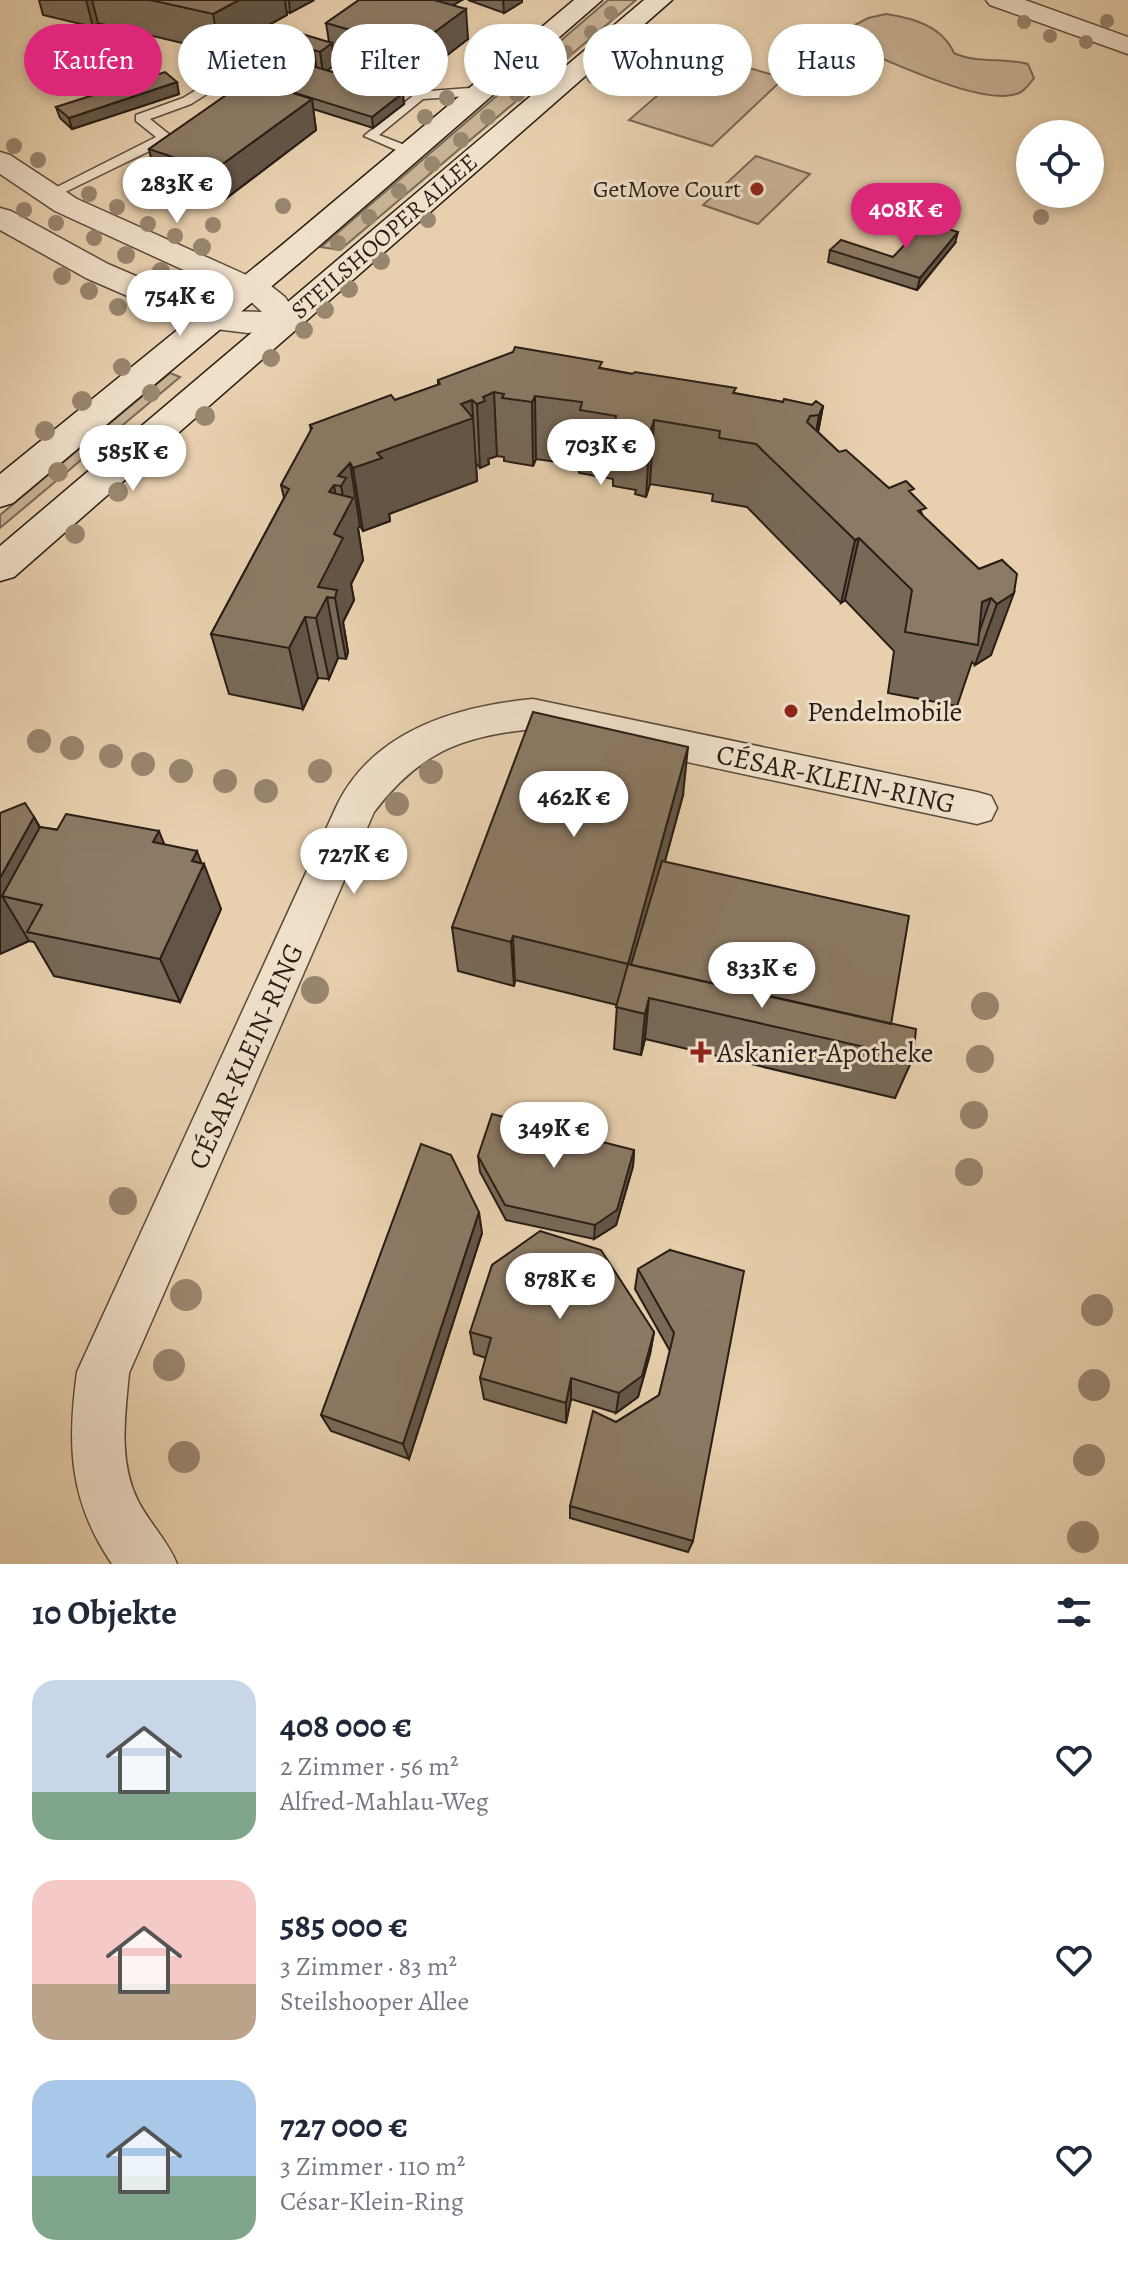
<!DOCTYPE html>
<html lang="de">
<head>
<meta charset="utf-8">
<style>
	body { margin:0; font-family:Alegreya,serif; background:#f2f2f3; color:#1f2937; height:100vh; display:flex; flex-direction:column; font-size:30px; white-space:nowrap }
	* { box-sizing:border-box; margin:0 }
	p { font-size:26px; color:#747a83 }
	.icon { flex:none; width:44px; height:44px; fill:none; stroke:currentColor; stroke-width:2; stroke-linecap:round; stroke-linejoin:round }
	.map { position:relative; height:1564px; overflow:hidden }
	.side { display:flex; flex-direction:column; background:#fff; flex:1 }
	.side>* { flex:none }
	.hud { position:absolute; left:24px; top:24px; width:1080px; height:72px; display:flex; gap:16px }
	.controls { position:absolute; left:1016px; top:120px; display:grid; gap:16px }
	.controls a { display:grid; place-items:center; width:88px; height:88px; border-radius:50%; background:#fff; box-shadow:0 4px 12px #0003; font-size:40px }
	.price { position:absolute; translate:-50% -68px; padding:0 18px; border-radius:28px; background:#fff; color:#222; font-size:26px; line-height:52px; filter:drop-shadow(0 2px 4px #0008) }
	.price::after { content:''; position:absolute; left:50%; top:48px; width:24px; height:18px; margin-left:-12px; background:inherit; clip-path:polygon(0 0,100% 0,50% 100%) }
	.price.on { background:#db2777; color:#fff }
	ul { padding:0; list-style:none }
	li { display:flex; align-items:center; gap:24px; height:200px; padding:0 32px }
	li span { display:grid; place-items:center; flex:none; width:224px; height:160px; border-radius:24px; color:#555 }
	li>.icon { margin-inline-start:auto }
	span .icon { width:96px; height:96px; fill:#fffc; stroke-width:1 }
	li b { font-size:34px }
	h2 { display:flex; justify-content:space-between; align-items:center; height:96px; padding:0 32px; font-size:34px }
	.pill { padding:0 28px; border-radius:36px; background:#fff; box-shadow:0 4px 12px #0003; font-size:28px; line-height:72px }
	.pill.on { background:#db2777; color:#fff }
	.map>svg:first-child { display:block }
</style>
</head>
<body>
<div class="map">
<svg width="1128" height="1564" viewBox="0 0 1128 1564">
	<rect width="100%" height="100%" fill="#e8d0ae"/>
	<filter id="stains"><feTurbulence type="fractalNoise" baseFrequency=".0025" numOctaves="4"/><feColorMatrix values="0 0 0 0 .2 0 0 0 0 .09 0 0 0 0 .02 0 0 0 .5 -.17"/></filter>
	<radialGradient id="worn" r=".72"><stop offset=".6" stop-color="#630" stop-opacity="0"/><stop offset="1" stop-color="#630" stop-opacity=".3"/></radialGradient>
	<path fill="#c8b294" stroke="#786855" stroke-width="2" d="M608,0H636L340,250L321,247Z
		M886,14C913,18 942,26 954,53C977,64 1003,57 1028,64L1034,78C1031,82 1026,89 1021,92C988,110 891,61 856,48L852,39L855,25L868,18Z
		M704,55L784,78L712,146L629,120Z
		M756,156L810,174L758,224L703,205Z
		M170,373L180,377L0,528V515Z"/>
	<g fill="none" stroke-linecap="round" stroke-linejoin="round">
		<defs>
			<path id="service" d="M306,51L405,77L430,91L483,87L489,91L483,95L423,99L379,135L415,149V155L410,156L364,136L415,94L397,83L306,57Z
				M252,56L262,59L191,104L150,119L170,135V141L53,198L41,195L156,137L136,121V115L183,98Z"/>
			<path id="minor" d="M533,699L977,792L991,796L997,808L991,820L977,824L533,729C461,736 419,753 374,812L129,1373C125,1416 118,1461 138,1501C150,1524 168,1541 177,1564H112C69,1501 67,1445 77,1372L338,803C375,730 457,706 533,699Z"/>
			<path id="tertiary" d="M986,0H1025L1128,37V54L990,5Z
				M0,152L10,155L77,199L271,286L285,297L301,321L297,328L248,333L199,327L86,278L0,230V208L11,211L108,264L217,311L262,312L249,300L55,211L0,174Z"/>
			<path id="secondary" d="M574,0H602L304,259L13,503L0,507V474L282,245Z
				M644,0H672L14,577L0,581V546Z"/>
		</defs>
		<use href="#service" stroke="#594a3c" stroke-width="3"/>
		<use href="#minor" stroke="#594a3c" stroke-width="3"/>
		<use href="#tertiary" stroke="#594a3c" stroke-width="3"/>
		<use href="#secondary" stroke="#291d16" stroke-width="3"/>
		<use href="#service" fill="#f0e0ca" fill-rule="evenodd"/>
		<use href="#minor" fill="#f0e0ca" fill-rule="evenodd"/>
		<use href="#tertiary" fill="#f0e0ca" fill-rule="evenodd"/>
		<use href="#secondary" fill="#f0e0ca" fill-rule="evenodd"/>
	</g>
	<g fill="#99866f">
		<circle cx="611" cy="13" r="7"/>
		<circle cx="1107" cy="21" r="7"/>
		<circle cx="1024" cy="22" r="7"/>
		<circle cx="591" cy="32" r="7"/>
		<circle cx="1050" cy="36" r="7"/>
		<circle cx="1086" cy="42" r="7"/>
		<circle cx="566" cy="52" r="7"/>
		<circle cx="617" cy="60" r="7"/>
		<circle cx="542" cy="71" r="7"/>
		<circle cx="593" cy="77" r="7"/>
		<circle cx="517" cy="94" r="8"/>
		<circle cx="447" cy="98" r="8"/>
		<circle cx="425" cy="117" r="8"/>
		<circle cx="488" cy="117" r="8"/>
		<circle cx="461" cy="140" r="8"/>
		<circle cx="14" cy="146" r="8"/>
		<circle cx="38" cy="160" r="8"/>
		<circle cx="432" cy="164" r="8"/>
		<circle cx="399" cy="191" r="8"/>
		<circle cx="89" cy="194" r="8"/>
		<circle cx="283" cy="206" r="8"/>
		<circle cx="117" cy="207" r="8"/>
		<circle cx="24" cy="210" r="8"/>
		<circle cx="369" cy="217" r="8"/>
		<circle cx="1041" cy="217" r="8"/>
		<circle cx="428" cy="220" r="8"/>
		<circle cx="56" cy="223" r="8"/>
		<circle cx="148" cy="224" r="8"/>
		<circle cx="213" cy="225" r="8"/>
		<circle cx="175" cy="236" r="8"/>
		<circle cx="94" cy="238" r="8"/>
		<circle cx="338" cy="243" r="8"/>
		<circle cx="202" cy="247" r="9"/>
		<circle cx="126" cy="255" r="9"/>
		<circle cx="381" cy="261" r="9"/>
		<circle cx="161" cy="271" r="9"/>
		<circle cx="62" cy="276" r="9"/>
		<circle cx="349" cy="289" r="9"/>
		<circle cx="89" cy="291" r="9"/>
		<circle cx="118" cy="307" r="9"/>
		<circle cx="325" cy="310" r="9"/>
		<circle cx="304" cy="330" r="9"/>
		<circle cx="271" cy="358" r="9"/>
		<circle cx="122" cy="367" r="9"/>
		<circle cx="151" cy="393" r="9"/>
		<circle cx="82" cy="401" r="10"/>
		<circle cx="205" cy="416" r="10"/>
		<circle cx="45" cy="431" r="10"/>
		<circle cx="94" cy="441" r="10"/>
		<circle cx="162" cy="454" r="10"/>
		<circle cx="58" cy="472" r="10"/>
		<circle cx="118" cy="492" r="10"/>
		<circle cx="75" cy="534" r="10"/>
		<circle cx="39" cy="741" r="12"/>
		<circle cx="72" cy="748" r="12"/>
		<circle cx="111" cy="756" r="12"/>
		<circle cx="143" cy="764" r="12"/>
		<circle cx="181" cy="771" r="12"/>
		<circle cx="320" cy="771" r="12"/>
		<circle cx="431" cy="772" r="12"/>
		<circle cx="225" cy="781" r="12"/>
		<circle cx="266" cy="791" r="12"/>
		<circle cx="397" cy="804" r="12"/>
		<circle cx="315" cy="990" r="14"/>
		<circle cx="985" cy="1006" r="14"/>
		<circle cx="980" cy="1059" r="14"/>
		<circle cx="974" cy="1115" r="14"/>
		<circle cx="969" cy="1172" r="14"/>
		<circle cx="123" cy="1201" r="14"/>
		<circle cx="186" cy="1295" r="16"/>
		<circle cx="1097" cy="1310" r="16"/>
		<circle cx="169" cy="1365" r="16"/>
		<circle cx="1094" cy="1385" r="16"/>
		<circle cx="184" cy="1457" r="16"/>
		<circle cx="1089" cy="1460" r="16"/>
		<circle cx="1083" cy="1537" r="16"/>
	</g>
	<path fill="#786957" stroke="#291d16" stroke-width="2" d="M39,0H314L290,13L287,12V15L220,52L98,23L93,27L43,15Z
		M359,0H462L453,5L468,39L416,79L334,54L335,65L327,70L404,104L373,128L313,109L316,130L220,203L156,181L149,149L240,86L235,84L231,62L283,46L329,42L326,23Z
		M468,0H522V2L504,13Z
		M179,94L72,129L60,118L56,107Z
		M955,243L917,290L828,262L830,250L893,257Z
		M601,368L783,402L823,406L818,432L839,452L889,488L913,495L923,516L979,569L1002,560L991,655L975,665L972,662L957,706L888,693L894,651L845,600L841,603L747,507L712,501L713,494L650,484L646,497L635,494L636,490L613,486V479L579,473V465L536,459L533,466L504,461V457L497,456L488,459L489,464L480,468L476,463L477,481L389,514L390,521L363,531L360,526L358,528L363,560L351,584L354,600L343,622L348,652L346,659L338,658L329,679L318,678L303,709L229,694L211,634L284,498L281,485L311,431L310,425L395,400L438,385V380Z
		M683,795L665,861L891,1024L913,1058L895,1098L645,1039L641,1055L614,1049L617,1005L515,980L514,986L458,971L452,927Z
		M0,813L34,817L40,827L164,845L201,863L221,909L180,1002L54,976L34,942L29,941L0,954Z
		M634,1150L633,1166L616,1225L594,1239L506,1220L480,1172L478,1156Z
		M482,1233L409,1459L331,1431L321,1415Z
		M670,1250L693,1541L688,1552L570,1518V1506L616,1422L659,1395L670,1351L635,1289L638,1269Z
		M470,1332H654L650,1354L638,1397L616,1413L571,1399L566,1423L484,1399L480,1378L486,1358L474,1354Z"/>
	<path fill="#625547" stroke="#291d16" stroke-width="2" d="M86,0H92L98,23L93,27Z
		M239,0H285L287,15L220,52L213,14Z
		M289,0H314L290,13Z
		M437,0H462L438,14Z
		M503,0H522V2L504,13Z
		M466,9L468,39L416,79L413,48Z
		M332,43L335,65L323,73L320,52Z
		M314,50L317,72L277,87L275,76Z
		M177,82L179,94L72,129L69,118Z
		M403,93L404,104L373,128L372,117Z
		M312,99L316,130L220,203L213,171Z
		M958,232L955,243L917,290L920,278Z
		M494,392L497,456L488,459L489,464L480,468L477,404L483,397Z
		M535,396L536,459L533,466L532,402Z
		M472,400L477,481L389,514L390,521L363,531L353,468L377,453L461,404Z
		M823,406L811,469L808,479L819,415Z
		M654,420L650,484L646,497L650,433Z
		M350,463L360,526L358,528L363,560L351,584L354,600L343,622L348,652L346,659L335,598L327,597L338,658L329,679L316,618L318,587L329,492L334,485L340,522L346,512L341,486L338,476Z
		M859,538L845,600L841,603L855,540Z
		M1014,593L991,655L975,665L997,604Z
		M991,598L975,644L982,602Z
		M305,617L318,678L303,709L289,648Z
		M688,747L683,795L632,981L628,964Z
		M34,817L64,874L42,905L2,896L29,941L0,954V878Z
		M159,831L178,878L153,842Z
		M197,851L203,867L204,864L221,909L180,1002L160,959L192,861Z
		M513,936L515,980L514,986L511,942Z
		M649,998L645,1039L641,1055L645,1014Z
		M634,1150L633,1166L616,1225L594,1239L595,1225Z
		M479,1212L482,1233L409,1459L403,1444Z
		M654,1332L650,1354L638,1397L616,1413L619,1393Z
		M571,1378V1399L566,1423V1403Z"/>
	<path fill="#8c7a65" stroke="#291d16" stroke-width="2" d="M150,0H239L213,14Z
		M359,0H434L466,9L413,48L326,23Z
		M302,34L332,43L320,52L314,50L275,76L231,62L264,41L283,46Z
		M309,65L403,93L372,117L276,87Z
		M165,72L177,82L69,118L56,107Z
		M249,79L312,99L213,171L149,149Z
		M926,222L958,232L920,278L830,250L841,240L893,257Z
		M515,347L602,362L599,368L632,374L635,372L736,388L733,393L783,402L784,399L812,405L816,401L823,406L819,415L810,416L807,422L839,452L846,450L889,488L906,481L914,489L909,491L926,508L918,511L979,569L1002,560L1017,574L1014,593L997,604L991,598L982,602L978,645L905,632L912,590L859,538L855,540L756,444L719,438L720,431L654,420L650,433L639,431L640,427L615,423L616,416L580,410L582,402L535,396L532,402L502,398L504,394L494,392L483,397L485,401L477,404L472,400L461,404L473,418L377,453L382,458L353,468L350,463L338,476L346,478L341,486L334,485L329,492L353,498L334,534L343,538L318,587L337,590L335,598L327,597L316,618L305,617L289,648L211,634L289,489L281,485L312,428L310,425L391,395L395,400L440,384L438,380L513,352Z
		M533,712L688,747L628,964L513,936L511,942L452,927Z
		M25,803L34,817L0,878V813Z
		M66,814L159,831L153,842L197,851L192,861L204,864L160,959L27,932L42,905L2,896L40,827L57,830Z
		M662,861L909,916L891,1024L631,965Z
		M628,964L916,1029L913,1058L649,998L645,1014L616,1007Z
		M492,1114L634,1150L617,1210L595,1225L505,1205L478,1156Z
		M421,1144L451,1155L479,1212L403,1444L321,1415Z
		M540,1231L601,1250L654,1332L642,1376L619,1393L571,1378L566,1403L480,1378L491,1338L470,1332L492,1265Z
		M670,1250L744,1271L693,1541L570,1506L593,1411L616,1422L659,1395L674,1333L638,1269Z"/>
	<g fill="#8f2418" stroke="#f0e0ca" stroke-width="3">
		<circle cx="757" cy="189" r="8"/>
		<circle cx="791" cy="711" r="8"/>
		<path d="M697 1040h8v8h8v8h-8v8h-8v-8h-8v-8h8z"/>
	</g>
	<g text-anchor="middle" stroke-width="6" stroke-linejoin="round" paint-order="stroke">
		<g font-size="24" fill="#291d16" stroke="#f0e0ca" text-anchor="end">
			<text x="741" y="197">GetMove Court</text>
		</g>
		<g font-size="24" fill="#291d16" stroke="#f0e0ca">
			<text transform="translate(384 236) rotate(-41)" y="8">STEILSHOOPER ALLEE</text>
		</g>
		<g font-size="28" fill="#291d16" stroke="#f0e0ca" text-anchor="start">
			<text x="807" y="721">Pendelmobile</text>
			<text x="717" y="1062">Askanier-Apotheke</text>
		</g>
		<g font-size="28" fill="#291d16" stroke="#f0e0ca">
			<text transform="translate(836 778) rotate(12)" y="10">CÉSAR-KLEIN-RING</text>
			<text transform="translate(245 1056) rotate(-66)" y="10">CÉSAR-KLEIN-RING</text>
		</g>
	</g>
	<rect width="100%" height="100%" filter="url(#stains)"/>
	<rect width="100%" height="100%" fill="url(#worn)"/>
</svg>
<div class="controls">
<a><svg class="icon" aria-label="locate" viewBox="0 0 24 24"><circle cx="12" cy="12" r="6"/><path d="M12 2v4M12 18v4M2 12h4M18 12h4"/></svg></a>
</div>
<b class="price" style="left:177px;top:225px">283K €</b>
<b class="price on" style="left:906px;top:251px">408K €</b>
<b class="price" style="left:180px;top:338px">754K €</b>
<b class="price" style="left:601px;top:487px">703K €</b>
<b class="price" style="left:133px;top:493px">585K €</b>
<b class="price" style="left:574px;top:839px">462K €</b>
<b class="price" style="left:354px;top:896px">727K €</b>
<b class="price" style="left:762px;top:1010px">833K €</b>
<b class="price" style="left:554px;top:1170px">349K €</b>
<b class="price" style="left:560px;top:1321px">878K €</b>
<div class="hud">
<a class="pill on">Kaufen</a>
<a class="pill">Mieten</a>
<a class="pill">Filter</a>
<a class="pill">Neu</a>
<a class="pill">Wohnung</a>
<a class="pill">Haus</a>
</div>
</div>
<section class="side">
<h2>10 Objekte<svg class="icon" aria-label="filters" viewBox="0 0 24 24"><path d="M4 7h16M4 17h16"/><circle cx="9" cy="7" r="2"/><circle cx="15" cy="17" r="2"/></svg></h2>
<ul>
<li><span style="background:linear-gradient(#c9d6e8 70%,#7fa58c 0)"><svg class="icon" aria-label="home" viewBox="0 0 24 24"><path d="M3 11l9-7 9 7M6 9v11h12V9"/></svg></span><div><b>408 000 €</b><p>2 Zimmer · 56 m²</p><p>Alfred-Mahlau-Weg</p></div><svg class="icon" aria-label="heart" viewBox="0 0 24 24"><path d="M12 20l-8-8c-3-5 5-10 8-4 3-6 11-1 8 4z"/></svg></li>
<li><span style="background:linear-gradient(#f6c9c9 65%,#b9a48a 0)"><svg class="icon" aria-label="home" viewBox="0 0 24 24"><path d="M3 11l9-7 9 7M6 9v11h12V9"/></svg></span><div><b>585 000 €</b><p>3 Zimmer · 83 m²</p><p>Steilshooper Allee</p></div><svg class="icon" aria-label="heart" viewBox="0 0 24 24"><path d="M12 20l-8-8c-3-5 5-10 8-4 3-6 11-1 8 4z"/></svg></li>
<li><span style="background:linear-gradient(#a9c7e8 60%,#7fa58c 0)"><svg class="icon" aria-label="home" viewBox="0 0 24 24"><path d="M3 11l9-7 9 7M6 9v11h12V9"/></svg></span><div><b>727 000 €</b><p>3 Zimmer · 110 m²</p><p>César-Klein-Ring</p></div><svg class="icon" aria-label="heart" viewBox="0 0 24 24"><path d="M12 20l-8-8c-3-5 5-10 8-4 3-6 11-1 8 4z"/></svg></li>
</ul>
</section>
</body>
</html>
